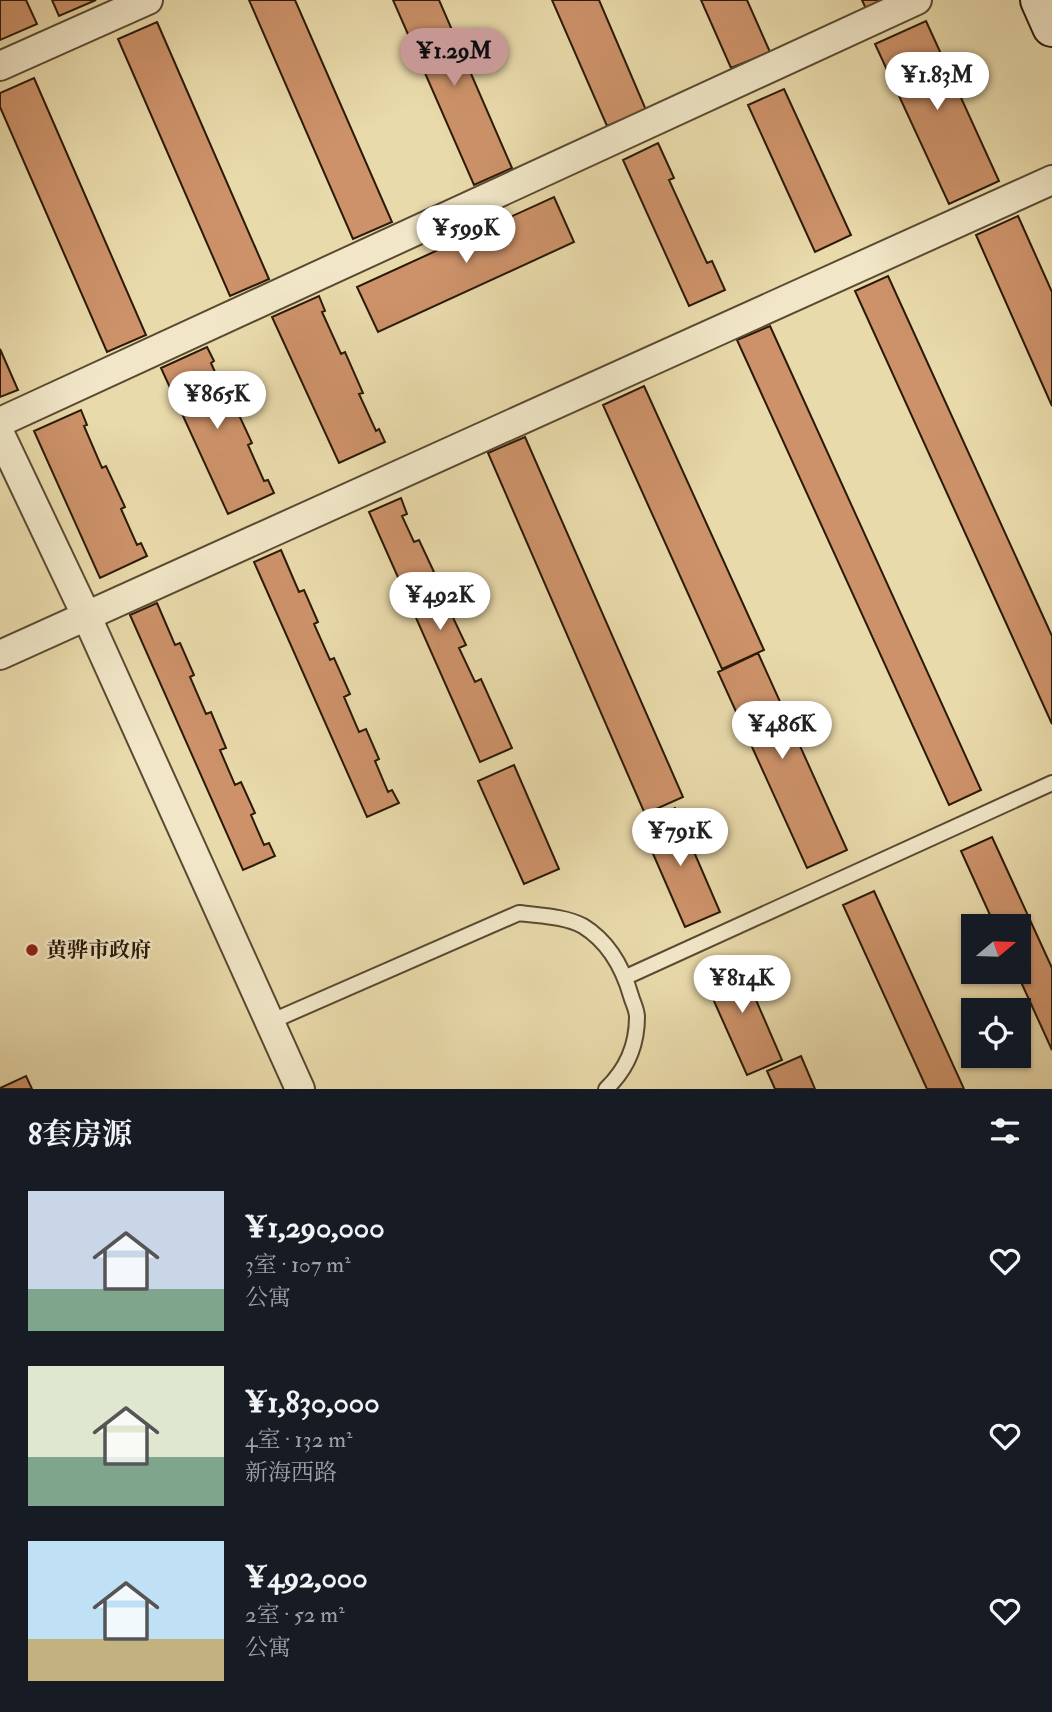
<!DOCTYPE html>
<html lang="zh">
<head>
<meta charset="utf-8">
<style>
	body { margin:0; font-family:"IM FELL Double Pica","Noto Serif SC",serif; background:#20242c; color:#f1f3f6; height:100vh; display:flex; flex-direction:column; font-size:26px; white-space:nowrap }
	* { box-sizing:border-box; margin:0 }
	p { font-size:23px; color:#9ea1a6 }
	.icon { flex:none; width:38px; height:38px; fill:none; stroke:currentColor; stroke-width:2; stroke-linecap:round; stroke-linejoin:round }
	.map { position:relative; height:1089px; overflow:hidden }
	.panel { display:flex; flex-direction:column; background:#171b24; flex:1 }
	.panel>* { flex:none }
	.needle { width:46px; rotate:71deg }
	.controls { position:absolute; left:961px; top:914px; display:grid; gap:14px }
	.controls a { display:grid; place-items:center; width:70px; height:70px; border-radius:0px; background:#171b24; box-shadow:0 2px 5px #0004; font-size:35px }
	.price { position:absolute; translate:-50% -60px; padding:0 16px; border-radius:24px; background:#fff; color:#222; font-size:23px; line-height:46px; filter:drop-shadow(0 2px 4px #0008) }
	.price::after { content:''; position:absolute; left:50%; top:42px; width:21px; height:16px; margin-left:-10px; background:inherit; clip-path:polygon(0 0,100% 0,50% 100%) }
	.price.on { background:#c59692; color:#111 }
	ul { padding:0; list-style:none }
	li { display:flex; align-items:center; gap:21px; height:175px; padding:0 28px }
	li span { display:grid; place-items:center; flex:none; width:196px; height:140px; border-radius:0px; color:#555 }
	li>.icon { margin-inline-start:auto }
	span .icon { width:84px; height:84px; fill:#fffc; stroke-width:1 }
	li b { font-size:30px }
	h2 { display:flex; justify-content:space-between; align-items:center; height:84px; padding:0 28px; font-size:30px }
	.map>svg:first-child { display:block }
</style>
</head>
<body>
<div class="map">
<svg width="1052" height="1089" viewBox="0 0 1052 1089">
	<rect width="100%" height="100%" fill="#e9daab"/>
	<filter id="stains"><feTurbulence type="fractalNoise" baseFrequency=".00286" numOctaves="4"/><feColorMatrix values="0 0 0 0 .2 0 0 0 0 .09 0 0 0 0 .02 0 0 0 .5 -.17"/></filter>
	<radialGradient id="worn" r=".72"><stop offset=".6" stop-color="#630" stop-opacity="0"/><stop offset="1" stop-color="#630" stop-opacity=".3"/></radialGradient>
	<path fill="#cd926a" stroke="#2a1a08" stroke-width="2" d="M0,0H26L37,24L0,40Z
		M52,0H96L59,16Z
		M249,0H295L392,222L353,239Z
		M393,0H439L512,168L474,185Z
		M552,0H599L646,110L607,126Z
		M701,0H747L770,52L731,68Z
		M862,0H886L866,9Z
		M926,21L999,181L949,204L875,44Z
		M157,22L269,279L230,296L118,39Z
		M34,78L146,335L107,352L0,107V93Z
		M784,89L851,235L815,252L748,105Z
		M658,143L674,178L669,180L707,263L712,261L725,290L689,306L623,160Z
		M554,197L574,242L378,332L357,287Z
		M1018,216L1052,292V406L976,235Z
		M888,276L1052,636V724L855,291Z
		M319,296L325,311L322,312L341,354L345,352L363,393L359,394L376,431L379,429L385,442L339,463L272,317Z
		M770,326L981,790L949,805L737,340Z
		M207,347L214,361L211,363L229,404L233,402L252,443L248,445L264,481L268,480L274,493L228,514L161,368Z
		M0,349L18,390L0,397Z
		M644,386L764,650L722,669L603,405Z
		M81,410L87,425L84,426L102,468L106,466L125,507L121,509L137,545L141,543L147,556L100,578L34,431Z
		M525,437L683,797L645,814L488,453Z
		M401,498L407,514L402,516L414,542L419,540L434,572L429,574L445,611L449,609L466,645L459,648L475,682L481,679L512,748L480,762L369,512Z
		M281,550L299,592L304,590L318,622L314,624L330,660L334,658L350,694L344,697L359,732L366,729L379,759L375,761L388,792L392,790L399,803L367,817L254,562Z
		M157,603L175,645L180,643L194,675L190,677L206,714L211,712L226,748L220,750L235,785L241,782L255,813L251,815L264,845L269,843L275,856L243,870L130,615Z
		M758,653L847,850L807,868L718,672Z
		M514,765L559,869L524,884L478,781Z
		M675,808L720,912L685,927L640,824Z
		M992,837L1052,968V1050L1016,971H1018V926H995L961,851Z
		M874,891L964,1089H927L843,905Z
		M737,956L782,1060L747,1075L701,972Z
		M801,1056L815,1089H775L767,1071Z
		M26,1076L32,1089H0V1088Z"/>
	<g fill="none" stroke-linecap="round" stroke-linejoin="round">
		<defs>
			<path id="lane" d="M626,977L1052,783
				M270,1022L519,913C540,916 564,916 583,926C609,942 623,968 631,996C633,1003 637,1010 637,1017C637,1045 626,1070 606,1089"/>
			<path id="street" d="M0,66L148,0
				M0,422L917,0
				M0,434L86,615L300,1089
				M0,655L1052,180"/>
			<path id="secondary" d="M1040,0L1052,27"/>
		</defs>
		<use href="#lane" stroke="#5a4a31" stroke-width="18"/>
		<use href="#street" stroke="#5a4a31" stroke-width="32"/>
		<use href="#secondary" stroke="#2a1a08" stroke-width="42"/>
		<use href="#lane" stroke="#f1e7c8" stroke-width="14"/>
		<use href="#street" stroke="#f1e7c8" stroke-width="28"/>
		<use href="#secondary" stroke="#f1e7c8" stroke-width="38"/>
	</g>
	<circle fill="#8f2418" stroke="#f1e7c8" stroke-width="2.5" cx="32" cy="950" r="7"/>
	<g text-anchor="middle" stroke-width="5" stroke-linejoin="round" paint-order="stroke">
		<g font-size="21" font-weight="bold" fill="#2a1a08" stroke="#f1e7c8" text-anchor="start">
			<text x="46" y="957">黄骅市政府</text>
		</g>
	</g>
	<rect width="100%" height="100%" filter="url(#stains)"/>
	<rect width="100%" height="100%" fill="url(#worn)"/>
</svg>
<div class="controls">
<a><svg class="needle" viewBox="-14 -14 28 28"><path d="M0-13l5 13h-10z" fill="#e53935"/><path d="M0 13l5-13h-10z" fill="#9ea1a6"/></svg></a>
<a><svg class="icon" aria-label="locate" viewBox="0 0 24 24"><circle cx="12" cy="12" r="6"/><path d="M12 2v4M12 18v4M2 12h4M18 12h4"/></svg></a>
</div>
<b class="price on" style="left:454px;top:88px">¥1.29M</b>
<b class="price" style="left:937px;top:112px">¥1.83M</b>
<b class="price" style="left:466px;top:265px">¥599K</b>
<b class="price" style="left:217px;top:431px">¥865K</b>
<b class="price" style="left:440px;top:632px">¥492K</b>
<b class="price" style="left:782px;top:761px">¥486K</b>
<b class="price" style="left:680px;top:868px">¥791K</b>
<b class="price" style="left:742px;top:1015px">¥814K</b>
</div>
<section class="panel">
<h2>8套房源<svg class="icon" aria-label="filters" viewBox="0 0 24 24"><path d="M4 7h16M4 17h16"/><circle cx="9" cy="7" r="2"/><circle cx="15" cy="17" r="2"/></svg></h2>
<ul>
<li><span style="background:linear-gradient(#c9d6e8 70%,#7fa58c 0)"><svg class="icon" aria-label="home" viewBox="0 0 24 24"><path d="M3 11l9-7 9 7M6 9v11h12V9"/></svg></span><div><b>¥1,290,000</b><p>3室 · 107 m²</p><p>公寓</p></div><svg class="icon" aria-label="heart" viewBox="0 0 24 24"><path d="M12 20l-8-8c-3-5 5-10 8-4 3-6 11-1 8 4z"/></svg></li>
<li><span style="background:linear-gradient(#dfe7d0 65%,#7fa58c 0)"><svg class="icon" aria-label="home" viewBox="0 0 24 24"><path d="M3 11l9-7 9 7M6 9v11h12V9"/></svg></span><div><b>¥1,830,000</b><p>4室 · 132 m²</p><p>新海西路</p></div><svg class="icon" aria-label="heart" viewBox="0 0 24 24"><path d="M12 20l-8-8c-3-5 5-10 8-4 3-6 11-1 8 4z"/></svg></li>
<li><span style="background:linear-gradient(#bfe0f5 70%,#c2b280 0)"><svg class="icon" aria-label="home" viewBox="0 0 24 24"><path d="M3 11l9-7 9 7M6 9v11h12V9"/></svg></span><div><b>¥492,000</b><p>2室 · 52 m²</p><p>公寓</p></div><svg class="icon" aria-label="heart" viewBox="0 0 24 24"><path d="M12 20l-8-8c-3-5 5-10 8-4 3-6 11-1 8 4z"/></svg></li>
</ul>
</section>
</body>
</html>
